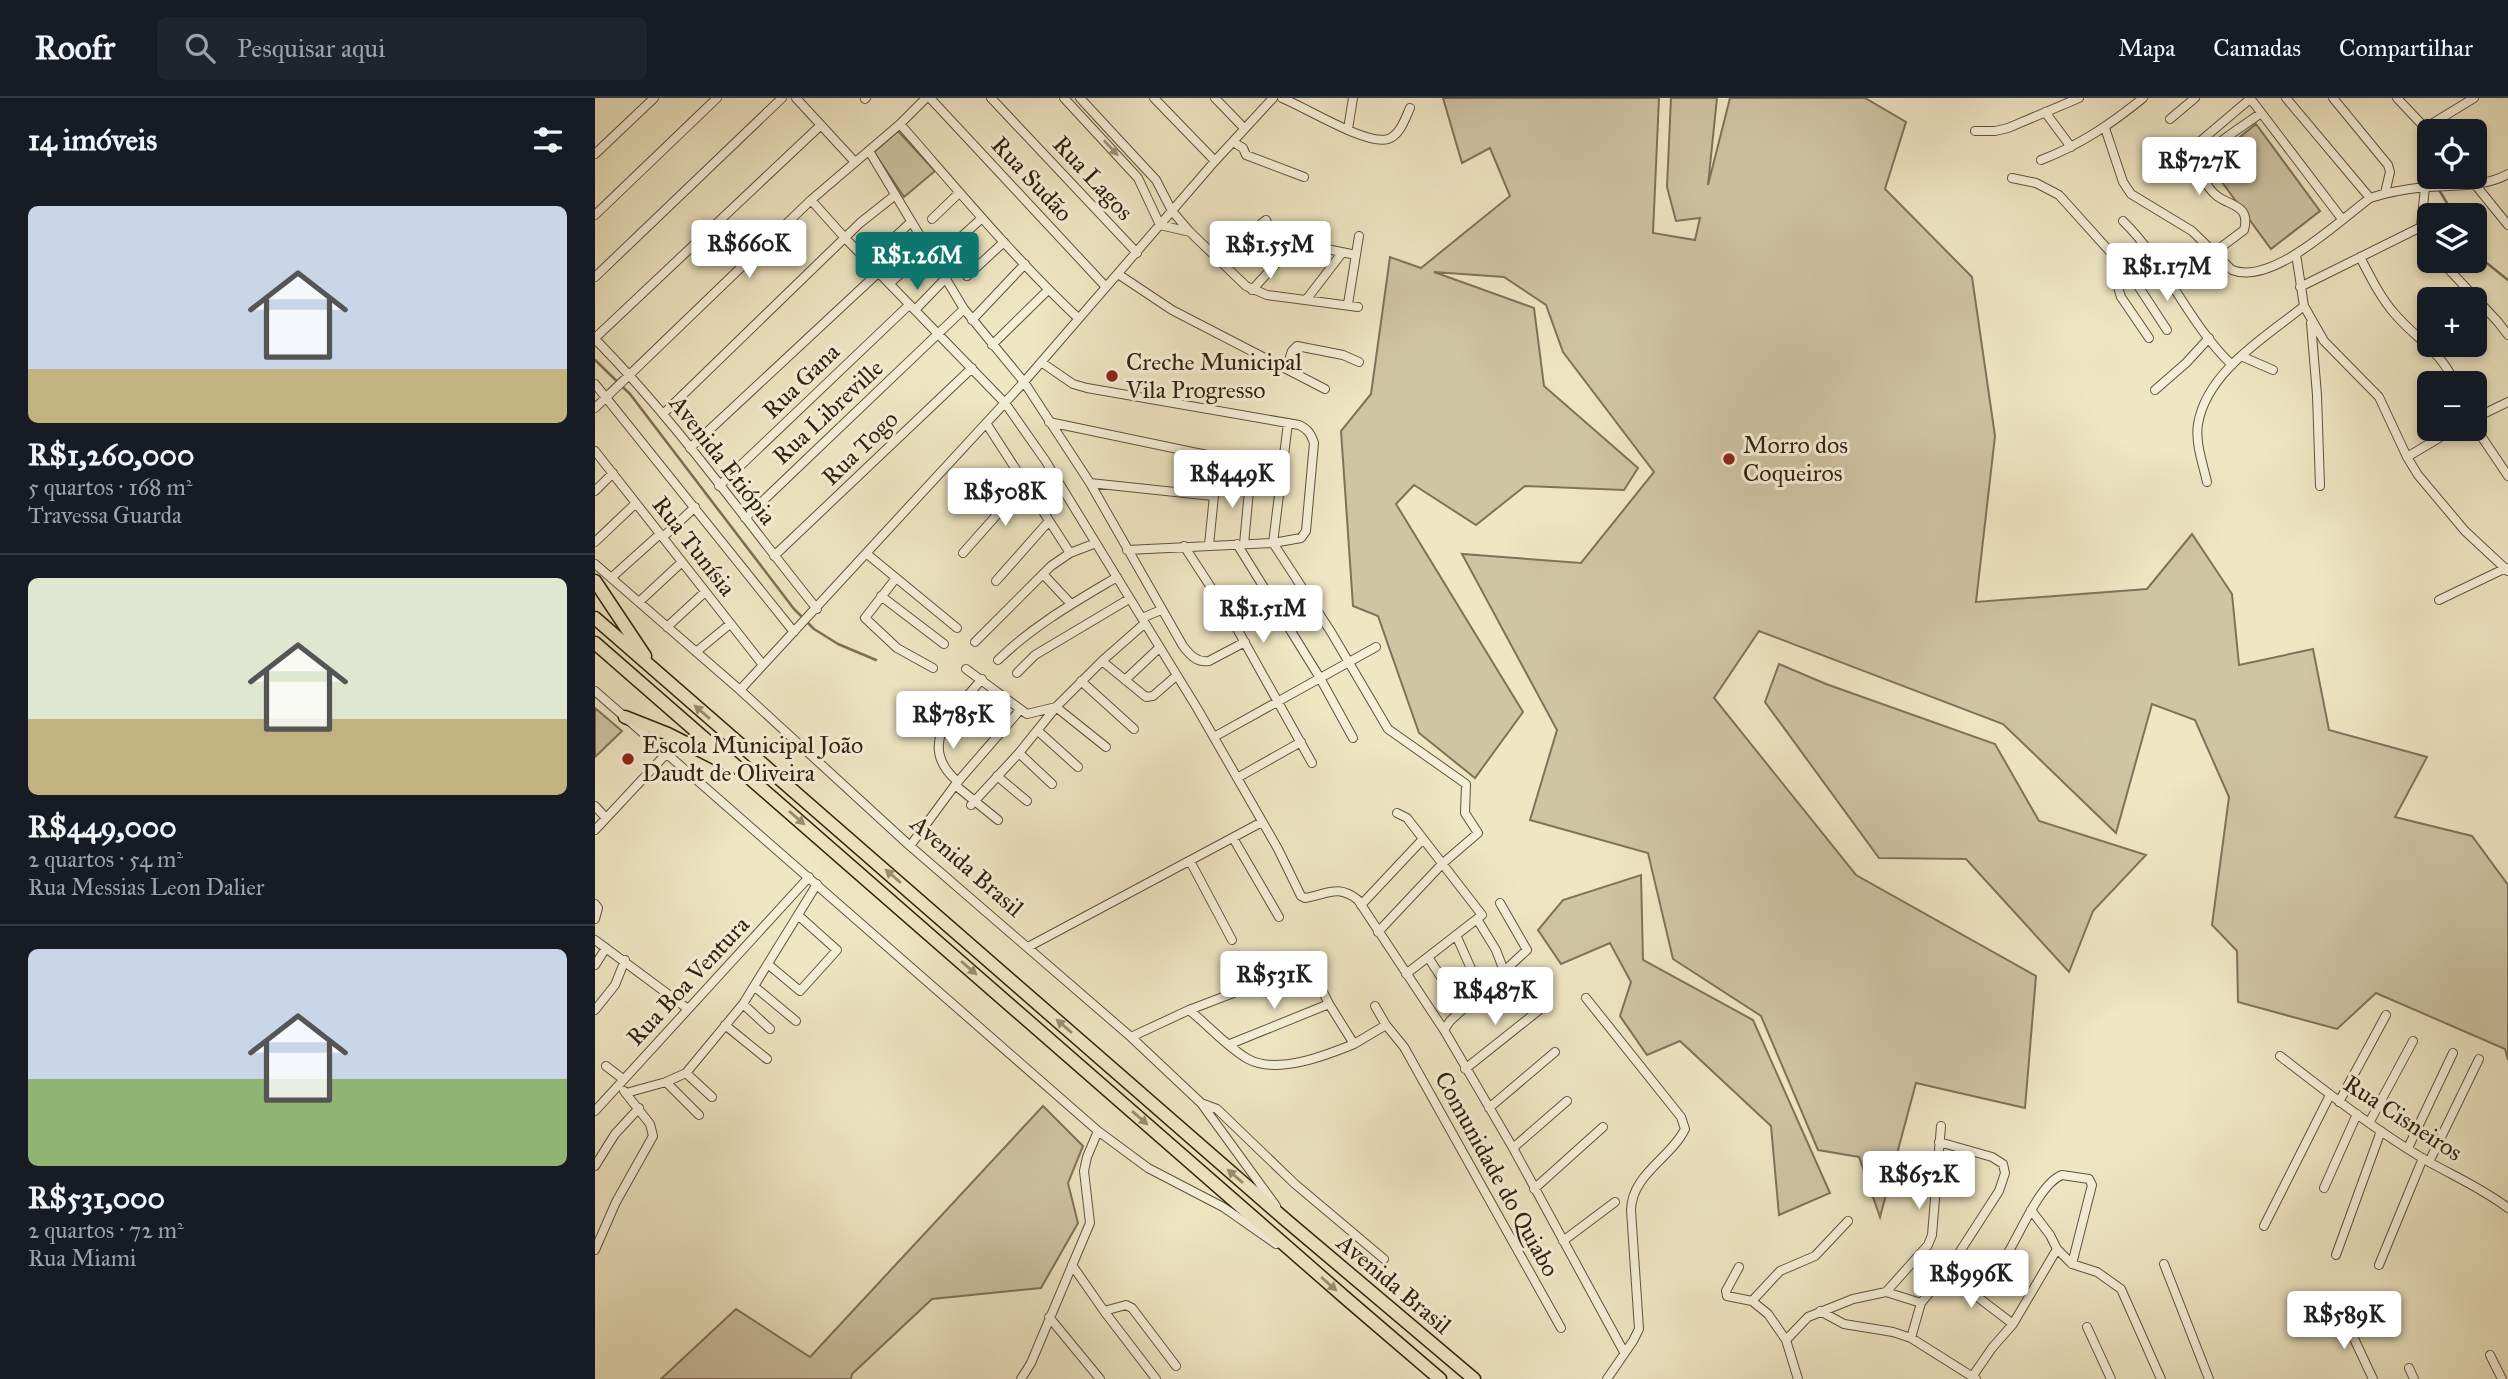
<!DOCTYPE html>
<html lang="pt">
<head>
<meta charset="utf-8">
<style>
	body { margin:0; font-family:"IM FELL Great Primer",serif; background:#20242c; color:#f1f3f6; height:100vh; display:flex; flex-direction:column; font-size:26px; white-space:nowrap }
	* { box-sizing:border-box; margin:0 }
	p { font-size:23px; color:#9ea1a6 }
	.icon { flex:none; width:38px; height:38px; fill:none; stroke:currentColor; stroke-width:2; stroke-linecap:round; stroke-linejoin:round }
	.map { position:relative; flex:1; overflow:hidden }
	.side { display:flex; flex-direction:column; background:#171b24; width:595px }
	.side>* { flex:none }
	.fabs { position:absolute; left:1822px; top:21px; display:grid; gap:14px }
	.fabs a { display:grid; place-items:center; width:70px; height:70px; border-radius:10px; background:#171b24; box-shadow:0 4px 10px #0003; font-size:35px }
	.price { position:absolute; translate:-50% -60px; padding:0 16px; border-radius:7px; background:#fff; color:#222; font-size:23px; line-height:46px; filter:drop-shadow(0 2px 4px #0008) }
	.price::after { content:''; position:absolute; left:50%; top:42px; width:21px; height:16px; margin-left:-10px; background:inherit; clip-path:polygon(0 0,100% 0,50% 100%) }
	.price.current { background:#0f766e; color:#fff }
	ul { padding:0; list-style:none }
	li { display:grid; align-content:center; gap:14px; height:371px; padding:0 28px }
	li+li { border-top:2px solid #363941 }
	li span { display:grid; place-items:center; height:217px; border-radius:10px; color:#555 }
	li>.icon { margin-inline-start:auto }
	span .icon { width:126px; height:126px; fill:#fffc; stroke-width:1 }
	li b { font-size:30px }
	h2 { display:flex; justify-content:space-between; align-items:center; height:84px; padding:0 28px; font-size:30px }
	header { display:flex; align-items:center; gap:42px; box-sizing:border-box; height:98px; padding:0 35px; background:#171b24; border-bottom:2px solid #363941 }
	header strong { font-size:33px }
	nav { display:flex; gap:38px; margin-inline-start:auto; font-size:24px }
	.search { width:490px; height:63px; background:#20242c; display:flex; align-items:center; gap:18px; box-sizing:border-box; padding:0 24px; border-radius:10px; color:#9ea1a6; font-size:26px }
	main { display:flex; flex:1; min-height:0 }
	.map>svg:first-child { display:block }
</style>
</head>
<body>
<header>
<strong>Roofr</strong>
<div class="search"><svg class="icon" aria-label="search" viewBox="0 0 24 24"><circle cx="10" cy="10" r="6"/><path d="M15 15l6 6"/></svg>Pesquisar aqui</div>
<nav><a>Mapa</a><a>Camadas</a><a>Compartilhar</a></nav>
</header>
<main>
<section class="side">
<h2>14 imóveis<svg class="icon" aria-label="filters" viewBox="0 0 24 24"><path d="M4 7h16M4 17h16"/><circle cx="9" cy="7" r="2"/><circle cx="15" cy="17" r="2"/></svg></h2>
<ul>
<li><span style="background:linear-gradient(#c9d6e8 75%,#c2b280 0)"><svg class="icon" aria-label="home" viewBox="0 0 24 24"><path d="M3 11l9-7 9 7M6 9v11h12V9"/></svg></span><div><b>R$1,260,000</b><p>5 quartos · 168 m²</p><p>Travessa Guarda</p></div></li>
<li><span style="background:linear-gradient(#dfe7d0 65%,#c2b280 0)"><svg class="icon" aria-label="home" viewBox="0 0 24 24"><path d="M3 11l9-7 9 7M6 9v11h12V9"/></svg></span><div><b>R$449,000</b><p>2 quartos · 54 m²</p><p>Rua Messias Leon Dalier</p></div></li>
<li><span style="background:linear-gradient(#c9d6e8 60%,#8fb573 0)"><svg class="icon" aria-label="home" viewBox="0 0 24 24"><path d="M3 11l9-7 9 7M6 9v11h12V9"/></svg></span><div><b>R$531,000</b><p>2 quartos · 72 m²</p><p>Rua Miami</p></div></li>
</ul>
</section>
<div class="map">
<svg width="1913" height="1281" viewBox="0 0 1913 1281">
	<rect width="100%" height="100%" fill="#efe6c3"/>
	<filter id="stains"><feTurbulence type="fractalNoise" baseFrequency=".00286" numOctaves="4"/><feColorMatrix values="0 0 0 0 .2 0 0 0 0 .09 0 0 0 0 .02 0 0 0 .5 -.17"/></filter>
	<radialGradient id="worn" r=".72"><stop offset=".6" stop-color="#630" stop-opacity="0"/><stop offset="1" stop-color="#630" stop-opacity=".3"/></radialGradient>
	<path fill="#cfc4a4" stroke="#80725a" stroke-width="2" d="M848,0H1064L1058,135L1100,142L1105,120L1081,123L1072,89L1076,0H1122L1113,87L1135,0H1270L1311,24L1290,91L1377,179L1400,338L1381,504L1552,491L1597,436L1637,496L1644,567L1718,551L1734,632L1832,659L1800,719L1877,738L1913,787V962L1910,951L1781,895L1742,931L1643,904L1642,853L1617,827L1634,699L1600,622L1557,606L1521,735L1408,626L1164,533L1119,600L1261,777L1441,878L1430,1010L1321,985L1285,1119L1264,1059L1223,1052L1166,918L1078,861L1053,755L935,722L962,632L867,456L986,465L1059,374L968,254L951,207L909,179L839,174L939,210L949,288L1043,370L1029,392L930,388L881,427L819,387L801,406L928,614L880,680L824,635L783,518L758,508L746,333L776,296L795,159L826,170L915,98L895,50L867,65Z
		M1661,26L1725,113L1676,151L1613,65Z
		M303,33L340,73L309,99L279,54Z
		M1184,566L1231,586L1400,646L1444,723L1551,757L1498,813L1474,874L1371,761L1284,760L1170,604Z
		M0,610L27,633L0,659Z
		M1046,777L1048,862L1158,922L1235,1095L1184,1117L1176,1028L1085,943L1052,957L1025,918L1036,884L1015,845L966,866L943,832L968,802Z
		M448,1008L488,1048L473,1085L483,1125L446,1190L337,1201L257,1276L256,1281H66L141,1211L215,1259Z"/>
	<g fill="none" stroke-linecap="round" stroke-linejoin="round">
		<path stroke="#7d6f56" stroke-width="2.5" d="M1843,90L1859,117
			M1880,152L1888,162L1913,182
			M0,262L35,296L199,511L219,531L243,546L281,562"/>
		<defs>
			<path id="minor" d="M201,0L260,64
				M335,0L511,189
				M396,0L542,155
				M469,0L543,80L565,127L595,134
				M485,0L561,82L577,113L595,134L651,188L672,197L763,209
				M559,0L620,63
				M620,0L649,30
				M687,0C710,9 772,48 793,41C805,37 810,21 815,10
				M1655,0L1747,121
				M1691,0L1775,100
				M1738,0L1793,67L1795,74L1790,95
				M1802,0L1834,34
				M270,1L271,0
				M1450,14L1476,49
				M1575,21L1600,0
				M305,26C363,92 419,160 483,220
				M1510,30L1528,84L1536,96L1597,133L1637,172C1677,188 1744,123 1775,100C1793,94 1812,91 1830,89C1858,87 1888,90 1913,76
				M1830,30L1879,0
				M753,31L758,0
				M1380,33H1400L1413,30L1484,0
				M638,44L648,50L651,57L709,79
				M274,53L369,211L429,284L495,385L588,548C595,557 602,565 614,563L650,544
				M0,56L59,0
				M1446,62C1485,47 1516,26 1548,0
				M1569,74L1655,1
				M1874,79L1913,127
				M1417,80L1441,85L1464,97L1536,177L1572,232
				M1830,89L1826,129L1834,145
				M216,102L250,140L410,305L450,362L602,610L683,751L706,798L710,800C733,796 743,786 763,802L849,932
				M0,117L122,0
				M337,121L364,95
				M1528,123C1571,165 1593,225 1637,267
				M355,149L387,120
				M1701,156L1709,208L1729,243L1784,299L1812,359L1823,377L1870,433L1913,473
				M1765,159C1775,178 1785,199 1799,215C1821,241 1845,252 1860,285
				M623,161L671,122L677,136L683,141L761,157
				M274,163L316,124
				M1846,163L1903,224L1913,237
				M523,176L577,212L730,291
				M372,178L409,144
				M0,179L187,0
				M295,185L333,152
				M1577,186L1649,132C1656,107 1635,108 1622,98C1612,90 1601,72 1610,59C1621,44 1650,27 1666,15
				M1705,189L1826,129
				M657,192L701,144
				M711,202L747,155
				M753,206L764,138
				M320,212L350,181
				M377,222L430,166
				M1716,225L1722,297L1725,388
				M0,240L226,27
				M1554,240L1526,199L1523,189L1527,182L1561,163
				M0,241C82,324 149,421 222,511
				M397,247L453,192
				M1646,258L1678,272
				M446,264L478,286L492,290L704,327C713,331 716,336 719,345L711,433L706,440L678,445L532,452
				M691,271L697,253L702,248L748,257L764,264
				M0,286L199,534
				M1560,292L1591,265L1614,240
				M0,310L216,102L305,26L331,0
				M68,316L265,125L299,98
				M1880,320L1913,304
				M454,324L650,365L655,371V382L649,446
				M391,325L475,455
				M693,325L678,445L736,534L793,631L871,686L870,715L883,735L847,766L783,834
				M1880,329L1913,378
				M95,350L284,174
				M0,353L168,567
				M1812,359L1859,331
				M1612,384C1608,366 1600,345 1603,326C1612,273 1671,239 1709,208
				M495,385L618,398
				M124,388L314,207
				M0,393L18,375
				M150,420L369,211
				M68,439L100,409
				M0,444L41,405
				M642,446L725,580L758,640
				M614,447L623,358
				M589,448L636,520L717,665
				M368,455L430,385
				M272,456L362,530
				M179,458L377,270
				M0,466L145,592L315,748L536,939L606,1005L681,1108
				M448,476L476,506
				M16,480L65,436
				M301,480L270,520L302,550L338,570
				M401,483L454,423
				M286,498L349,546
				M1844,502L1911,470
				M44,504L87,464
				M547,520L566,512
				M72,529L110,494
				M380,544L456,468L475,455L501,445
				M101,554L135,526
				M403,562C439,527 480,504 522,479
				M507,563L551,599L558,598L581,578
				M371,571L432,616L461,609L511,649
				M422,575L440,557L534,501
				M530,582L564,550
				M486,583L539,631
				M145,592L429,284L620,63L678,0
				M0,593L503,1033L553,1070L628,1109L681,1146
				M443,633L483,669
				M619,639L781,549
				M424,655L457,686
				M402,678L432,703
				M642,680L706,644
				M363,684C319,646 360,613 387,581
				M360,687L403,722
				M376,707L424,655L461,609L507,563L549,526
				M0,708L11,720
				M802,715L812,720L887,817L811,876
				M0,732L71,656
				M638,740L684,819
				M315,748L360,687L425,612
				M595,763L637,842
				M905,805L932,852L855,923L849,932L918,1050L1029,1254
				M0,806L3,810L0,821
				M766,807L828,741
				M882,821L901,852L909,873
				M861,837L882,884L884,896
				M0,842L93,911
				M433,849L667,724
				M833,859L855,893
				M0,867L11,850
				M174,867L205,893L242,852L204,818
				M160,889L201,923
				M991,900L1086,1019L1090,1031C1076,1060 1037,1076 1036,1112L1044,1231L1038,1243L1012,1281
				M148,906L175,931
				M780,908L791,927L809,949L966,1230
				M0,912L20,887L30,862
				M594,912C613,927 632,949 653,961C682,977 732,957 759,946
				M130,927L172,961
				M536,939L594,912L709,868L716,870L734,906L759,946L791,927
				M635,946L734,906
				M1685,958C1733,995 1781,1033 1834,1064C1861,1079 1888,1091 1913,1110
				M11,968L28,981
				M870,971L948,909
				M91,975L117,999
				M71,984L104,1017
				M31,995L71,984L91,975L148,906L222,786
				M1744,1004L1791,917
				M606,1005L622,1011L700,1086L789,1161
				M894,1010L960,954
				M0,1013L214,779
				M1774,1025L1818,943
				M918,1050L972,1003
				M1813,1050L1858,955
				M1834,1064L1884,961
				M0,1068L20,1036L44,1010
				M1729,1090L1762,1016
				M939,1091L1008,1029
				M1436,1112L1455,1137L1462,1151L1477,1166L1502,1174L1526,1191L1566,1281
				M1669,1128L1735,997
				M968,1143L1020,1104
				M0,1152L21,1104L58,1038L55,1026L29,993
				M1741,1157L1786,1033
				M1569,1166L1614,1281
				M477,1167L509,1213L561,1281
				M1784,1167L1828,1060
				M1144,1169L1131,1193L1132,1198L1157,1203L1173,1216L1191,1242L1203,1281
				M1351,1175L1418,1226
				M1291,1194L1333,1147L1337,1137L1346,1028
				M1382,1199C1392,1185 1402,1172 1411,1158C1424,1138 1445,1085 1467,1077L1494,1081L1497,1087L1477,1166
				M1157,1203L1185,1173L1220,1158L1253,1123
				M509,1213L531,1207L537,1210L581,1268
				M1225,1213L1249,1226L1298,1234L1316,1240L1381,1281
				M1746,1213L1778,1281
				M454,1219L505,1281
				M1492,1229L1516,1281
				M1316,1240L1326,1205L1351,1175L1404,1093L1410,1075L1408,1066L1397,1059L1344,1044
				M1191,1242L1213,1219L1258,1201L1291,1194L1326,1205
				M1895,1257L1907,1281
				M1814,1270L1819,1281
				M1377,1279L1397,1250L1418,1226L1462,1151
				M426,1281L436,1265L495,1125L489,1073L492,1059L503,1033"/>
			<path id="highway" d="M0,483L50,558
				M0,520L692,1123L879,1281
				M0,545L754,1203L845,1281
				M30,619L73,636L132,666"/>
		</defs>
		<use href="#minor" stroke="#61523c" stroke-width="10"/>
		<use href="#highway" stroke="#32200f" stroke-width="15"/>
		<use href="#minor" stroke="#f5efd8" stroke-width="8"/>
		<use href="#highway" stroke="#efe6c3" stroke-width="12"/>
	</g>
	<defs><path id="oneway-solid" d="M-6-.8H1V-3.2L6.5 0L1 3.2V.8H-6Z" transform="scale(1.75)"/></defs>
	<use fill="#9d927e" href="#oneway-solid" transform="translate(516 50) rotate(47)"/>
	<g fill="#9a8d72">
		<use href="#oneway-solid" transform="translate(107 614) rotate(-139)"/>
		<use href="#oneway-solid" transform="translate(202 720) rotate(41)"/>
		<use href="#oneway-solid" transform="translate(298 778) rotate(-139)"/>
		<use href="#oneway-solid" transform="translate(374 870) rotate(41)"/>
		<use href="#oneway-solid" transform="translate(469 928) rotate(-139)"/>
		<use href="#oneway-solid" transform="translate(545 1020) rotate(41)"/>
		<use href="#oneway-solid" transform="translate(640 1078) rotate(-139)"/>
		<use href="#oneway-solid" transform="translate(734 1186) rotate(42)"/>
	</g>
	<g fill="#8f2418" stroke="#f5efd8" stroke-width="2.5">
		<circle cx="517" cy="278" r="7"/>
		<circle cx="1134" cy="361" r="7"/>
		<circle cx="33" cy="661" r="7"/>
	</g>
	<g text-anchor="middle" stroke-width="6" stroke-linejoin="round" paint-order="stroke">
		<g font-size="24" fill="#32200f" stroke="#f5efd8">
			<text transform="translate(498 80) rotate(47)" y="8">Rua Lagos</text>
			<text transform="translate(437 81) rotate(47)" y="8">Rua Sudão</text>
			<text transform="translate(206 283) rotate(-44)" y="8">Rua Gana</text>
			<text transform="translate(233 314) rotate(-43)" y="8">Rua Libreville</text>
			<text transform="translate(265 350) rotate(-44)" y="8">Rua Togo</text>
			<text transform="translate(128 362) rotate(52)" y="8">Avenida Etiópia</text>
			<text transform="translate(99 448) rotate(52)" y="8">Rua Tunísia</text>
			<text transform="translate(372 768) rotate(41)" y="8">Avenida Brasil</text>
			<text transform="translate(93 883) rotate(-47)" y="8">Rua Boa Ventura</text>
			<text transform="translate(1808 1020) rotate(33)" y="8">Rua Cisneiros</text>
			<text transform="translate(902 1076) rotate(61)" y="8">Comunidade do Quiabo</text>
			<text transform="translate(799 1186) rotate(40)" y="8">Avenida Brasil</text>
		</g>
		<g font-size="24" fill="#32200f" stroke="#f5efd8" text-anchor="start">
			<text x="531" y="272">Creche Municipal<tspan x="531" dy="28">Vila Progresso</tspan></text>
			<text x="1148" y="355">Morro dos<tspan x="1148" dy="28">Coqueiros</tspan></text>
			<text x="47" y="655">Escola Municipal João<tspan x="47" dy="28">Daudt de Oliveira</tspan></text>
		</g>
	</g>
	<rect width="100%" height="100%" filter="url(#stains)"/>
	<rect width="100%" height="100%" fill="url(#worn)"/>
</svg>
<div class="fabs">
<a><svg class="icon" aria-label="locate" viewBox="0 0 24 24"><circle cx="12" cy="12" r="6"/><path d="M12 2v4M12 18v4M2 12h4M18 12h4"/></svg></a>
<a><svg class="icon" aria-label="layers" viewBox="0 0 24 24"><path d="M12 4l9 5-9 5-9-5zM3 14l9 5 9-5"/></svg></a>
<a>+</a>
<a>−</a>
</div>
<b class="price" style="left:1604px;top:99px">R$727K</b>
<b class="price" style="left:154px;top:182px">R$660K</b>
<b class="price" style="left:675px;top:183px">R$1.55M</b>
<b class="price current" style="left:322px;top:194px">R$1.26M</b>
<b class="price" style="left:1572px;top:205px">R$1.17M</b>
<b class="price" style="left:637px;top:412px">R$449K</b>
<b class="price" style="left:410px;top:430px">R$508K</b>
<b class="price" style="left:668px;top:547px">R$1.51M</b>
<b class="price" style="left:358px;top:653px">R$785K</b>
<b class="price" style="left:679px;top:913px">R$531K</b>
<b class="price" style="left:900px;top:929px">R$487K</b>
<b class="price" style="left:1324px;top:1113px">R$652K</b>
<b class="price" style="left:1376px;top:1212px">R$996K</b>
<b class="price" style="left:1749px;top:1253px">R$589K</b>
</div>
</main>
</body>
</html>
